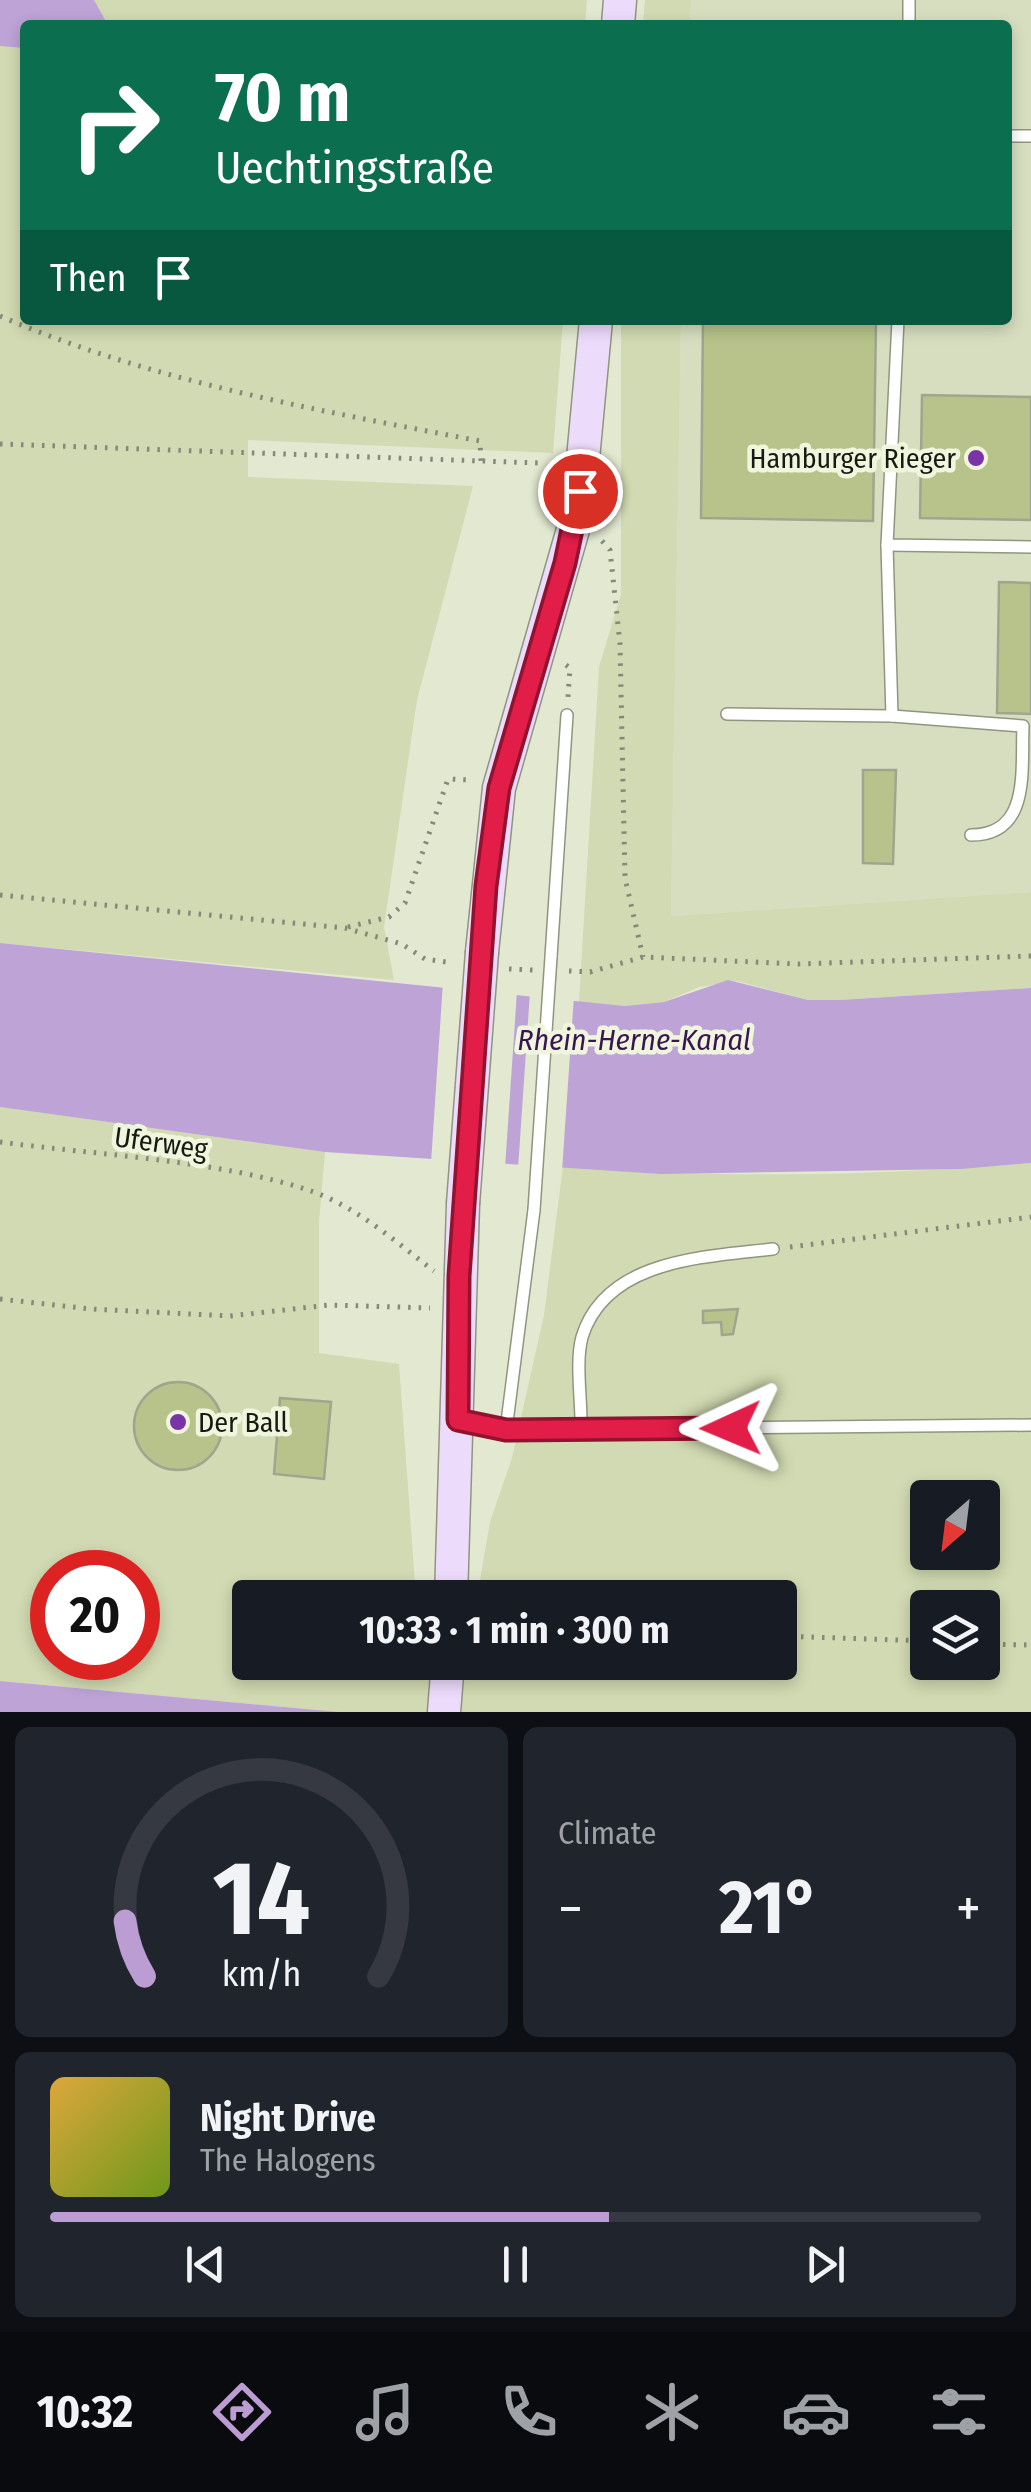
<!DOCTYPE html>
<html lang="en">
<head>
<meta charset="utf-8">
<style>
	:root { --surface:#171b24; --page:#20242c; --text:#f1f3f6; --muted:#9ea1a6; --line:#363941; --accent:#bb9dd3 }
	body { margin:0; font-family:"Fira Sans Condensed",sans-serif; background:var(--page); color:var(--text); height:100vh; display:flex; flex-direction:column; font-size:38px; white-space:nowrap }
	* { box-sizing:border-box; margin:0 }
	p { font-size:32px; color:var(--muted) }
	.icon { flex:none; width:55px; height:55px; fill:none; stroke:currentColor; stroke-width:2; stroke-linecap:round; stroke-linejoin:round }
	.map { position:relative; height:1712px; overflow:hidden }
	.drawer { display:flex; flex-direction:column; gap:15px; padding:15px; background:#0d0f14; flex:1 }
	.drawer>* { flex:none }
	.guide { position:absolute; left:20px; top:20px; width:992px; height:305px; border-radius:10px; box-shadow:0 5px 15px #0003; background:#0b6e4f; color:#fff; overflow:hidden }
	.needle { width:65px; rotate:208deg }
	.fabs { position:absolute; left:910px; top:1480px; display:grid; gap:20px }
	.fabs a { display:grid; place-items:center; width:90px; height:90px; border-radius:10px; background:var(--surface); box-shadow:0 5px 15px #0003; font-size:50px }
	.speed { position:absolute; left:30px; top:1550px; display:flex; gap:20px; font-size:50px; font-weight:700; text-align:center }
	.speed>* { display:grid; place-content:center; width:130px; height:130px; border-radius:50%; background:var(--surface); box-shadow:0 5px 15px #0003; line-height:1 }
	.speed .limit { border:15px solid #d22; background:#fff; color:#111 }
	.pin { position:absolute; display:grid; place-items:center; width:85px; height:85px; color:#fff; margin:-42px; border:5px solid #fff; border-radius:50%; box-shadow:0 2px 10px #0007 }
	.me { position:absolute; width:110px; margin:-55px; rotate:269deg; stroke-linejoin:round; filter:drop-shadow(0 0 8px #0008) }
	.turn { display:flex; align-items:center; gap:35px; height:210px; padding:0 30px; font-size:45px }
	.turn .icon { width:130px; height:130px; stroke-width:2.5 }
	.turn b { display:block; font-size:70px; line-height:85px }
	.then { display:flex; align-items:center; height:95px; padding:0 30px; background:#0003; gap:20px; font-size:38px }
	.big { font-size:75px; font-weight:700; line-height:1.1 }
	.drawer .tile { flex:1; display:flex; flex-direction:column; justify-content:center; gap:15px; min-width:0; padding:0 35px; border-radius:15px; background:var(--page) }
	.drawer .dial { align-items:center; gap:0 }
	.dial svg { height:260px; overflow:visible; fill:none; stroke:var(--line); stroke-width:7; stroke-linecap:round; text-anchor:middle }
	.dial text { fill:var(--text); stroke:none }
	.song { display:flex; align-items:center; gap:30px }
	.cover { width:120px; height:120px; border-radius:15px; background:linear-gradient(135deg,hsl(40 70% 55%),hsl(80 70% 35%)) }
	.played { height:10px; border-radius:5px; background:linear-gradient(90deg,var(--accent) 60%,var(--line) 60%) }
	.keys { display:flex; justify-content:space-around; direction:ltr }
	.heat { display:flex; justify-content:space-between; align-items:center; font-size:55px; direction:ltr }
	.drawer .tiles { flex:1; display:grid; gap:15px; grid-template-columns:1fr 1fr }
	.tile:last-child { grid-column:span 2 }
	.trip { position:absolute; left:232px; top:1580px; width:565px; height:100px; border-radius:10px; background:var(--surface); box-shadow:0 5px 15px #0003; font-weight:700; line-height:100px; text-align:center }
	.tabs { display:flex; height:160px; justify-content:space-around; align-items:center; background:#090b0e; color:var(--muted) }
	.tabs .icon { width:70px; height:70px }
	.tabs .on { color:var(--accent) }
	.tabs b { font-size:45px; color:var(--text) }
	.map>svg:first-child { display:block }
	.built { fill:#d7dec0 }
	.green { fill:#d1dab2; fill-rule:evenodd }
	.water { fill:#bda3d6 }
	.pier { fill:#e3e8d1 }
	.building { fill:#b7c38b; stroke:#a0a58f; stroke-width:2.5 }
	.lines { fill:none; stroke-linecap:round; stroke-linejoin:round }
	.service-casing { stroke:#909580; stroke-width:14 }
	.secondary-casing { stroke:#909580; stroke-width:35 }
	.path { stroke:#858979; stroke-width:5; stroke-dasharray:2.5 8; stroke-linecap:butt }
	.service { stroke:#fff; stroke-width:11 }
	.secondary { stroke:#eddbfc; stroke-width:32 }
	.service-bridge-casing { stroke:#909580; stroke-width:14; stroke-linecap:butt }
	.secondary-bridge-casing { stroke:#909580; stroke-width:35; stroke-linecap:butt }
	.service-bridge { stroke:#fff; stroke-width:11 }
	.secondary-bridge { stroke:#eddbfc; stroke-width:32 }
	.route-casing { stroke:#92132f; stroke-width:25 }
	.route { stroke:#e11d48; stroke-width:18 }
	.poi-dot { fill:#7934a8; stroke:#f0f6de; stroke-width:4 }
	.labels { text-anchor:middle; dominant-baseline:central; stroke-width:9; stroke-linejoin:round; paint-order:stroke }
	.poi-label { font-size:28px; fill:#181a12; stroke:#f0f6de; text-anchor:end }
	.street-label { font-size:28px; fill:#181a12; stroke:#f0f6de }
	.water-label { font-size:30px; font-style:italic; fill:#391551; stroke:#f0f6de }
</style>
</head>
<body>
<div class="map">
<svg width="1031" height="1712" viewBox="0 0 1031 1712">
	<rect width="100%" height="100%" fill="#e3e8d1"/>
	<!-- built -->
	<polygon class="built" points="691,0 1031,0 1031,892 671,916 681,320 1008,320 1008,25 690,25"/>
	<!-- green -->
	<g class="green">
		<polygon points="0,0 587,0 585,25 25,25 25,320 563,320 553,453 248,440 248,477 473,486 417,700 384,927 394,980 0,943"/>
		<polygon points="645,0 691,0 690,25 643,25"/>
		<polygon points="621,320 681,320 671,916 1031,892 1031,988 840,1000 808,1000 737,981 699,987 664,1002 625,1006 579,1002 599,667 621,594"/>
		<path d="M0 1107 325 1152 319 1222V1353L399 1364 416 1597 250 1598V1662H780V1598L477 1597 490 1522 512 1458 544 1315 563 1166C718 1179 876 1176 1031 1163V1712H339L0 1681ZM928 1498H982V1552H928ZM52 1572H138V1658H52ZM928 1608H982V1662H928Z"/>
	</g>
	<!-- water -->
	<g class="water">
		<polygon points="0,0 94,0 108,25 25,25 25,48 0,46"/>
		<polygon points="0,943 625,1006 664,1002 728,980 808,1000 840,1000 1031,988 1031,1163 961,1169 661,1174 325,1152 0,1107"/>
		<polygon points="0,1681 339,1712 0,1712"/>
	</g>
	<!-- pier -->
	<g class="pier">
		<polygon points="443,982 517,991 505,1168 431,1163"/>
		<polygon points="530,992 574,996 562,1171 518,1169"/>
	</g>
	<!-- building -->
	<g class="building">
		<polygon points="703,320 876,320 873,521 701,518"/>
		<polygon points="922,395 1031,397 1031,520 920,518"/>
		<polygon points="999,582 1031,583 1031,714 997,713"/>
		<polygon points="863,770 896,770 893,864 863,863"/>
		<polygon points="738,1309 733,1334 722,1335 721,1322 703,1323 703,1311"/>
		<circle cx="178" cy="1426" r="44"/>
		<polygon points="280,1398 331,1402 324,1479 274,1474"/>
	</g>
	<g class="lines">
		<defs>
			<g id="service">
				<polyline points="909,25 909,0"/>
				<polyline points="1008,136 1031,136"/>
				<polyline points="898,320 887,545 1031,547"/>
				<path d="M887 545 892 716 1023 726C1021 770 1031 835 971 835"/>
				<polyline points="727,714 892,716"/>
				<polyline points="551,957 567,715"/>
				<polyline points="458,1421 506,1430 1031,1425"/>
				<polyline points="506,1430 534,1210"/>
				<path d="M581 1430C582 1403 575 1363 582 1337 606 1259 705 1257 773 1249"/>
			</g>
			<g id="secondary">
				<polyline points="618,25 620,0"/>
				<polyline points="482,952 499,788 578,512 596,320"/>
				<polyline points="451,1598 463,1204"/>
				<polyline points="444,1712 448,1662"/>
			</g>
		</defs>
		<!-- service casing -->
		<use href="#service" class="service-casing"/>
		<!-- secondary casing -->
		<use href="#secondary" class="secondary-casing"/>
		<!-- path -->
		<g class="path">
			<path d="M0 316C153 382 317 410 480 441L481 461"/>
			<polyline points="0,444 539,463"/>
			<polyline points="602,541 610,550 620,644 625,878 643,957"/>
			<polyline points="566,665 570,668 568,697"/>
			<polyline points="0,895 345,928 402,944 425,959 453,963"/>
			<polyline points="348,927 389,917 405,903 448,779 470,780"/>
			<polyline points="509,969 533,970"/>
			<polyline points="569,971 590,972 643,957 798,964 1031,956"/>
			<path d="M0 1142C97 1155 219 1160 311 1191 357 1207 396 1242 434 1271"/>
			<polyline points="790,1247 1031,1217"/>
			<polyline points="0,1299 91,1309 230,1316 329,1305 430,1308"/>
			<polyline points="780,1636 928,1641"/>
			<polyline points="982,1644 1031,1645"/>
		</g>
		<!-- service -->
		<use href="#service" class="service"/>
		<!-- secondary -->
		<use href="#secondary" class="secondary"/>
		<defs>
			<polyline id="service-bridge" points="534,1210 551,957"/>
			<polyline id="secondary-bridge" points="463,1204 482,952"/>
		</defs>
		<!-- service-bridge casing -->
		<use href="#service-bridge" class="service-bridge-casing"/>
		<!-- secondary-bridge casing -->
		<use href="#secondary-bridge" class="secondary-bridge-casing"/>
		<!-- service-bridge -->
		<use href="#service-bridge" class="service-bridge"/>
		<!-- secondary-bridge -->
		<use href="#secondary-bridge" class="secondary-bridge"/>
	</g>
	<g class="lines">
		<defs>
			<polyline id="route" points="580,491 565,563 499,788 486,886 459,1276 458,1420 506,1430 731,1428"/>
		</defs>
		<!-- route casing -->
		<use href="#route" class="route-casing"/>
		<!-- route -->
		<use href="#route" class="route"/>
	</g>
	<!-- markers -->
	<g class="poi-dot">
		<circle cx="976" cy="458" r="10"/>
		<circle cx="178" cy="1422" r="10"/>
	</g>
	<g class="labels">
		<!-- poi labels -->
		<g class="poi-label">
			<text x="956" y="458">Hamburger Rieger</text>
			<text x="198" y="1422" text-anchor="start">Der Ball</text>
		</g>
		<!-- street labels -->
		<g class="street-label">
			<text transform="translate(161 1143) rotate(8)">Uferweg</text>
		</g>
		<!-- water labels -->
		<g class="water-label">
			<text x="634" y="1040">Rhein-Herne-Kanal</text>
		</g>
	</g>
</svg>
<div class="fabs">
<a><svg class="needle" viewBox="-14 -14 28 28"><path d="M0-13l5 13h-10z" fill="#e53935"/><path d="M0 13l5-13h-10z" fill="#9ea1a6"/></svg></a>
<a><svg class="icon" aria-label="layers" viewBox="0 0 24 24"><path d="M12 4l9 5-9 5-9-5zM3 14l9 5 9-5"/></svg></a>
</div>
<div class="speed"><div class="limit">20</div></div>
<div class="pin" style="left:580px;top:491px;background:#d93025"><svg class="icon" aria-label="arrive" viewBox="0 0 24 24"><path d="M6 21V4h12l-3 4 3 4H6"/></svg></div>
<svg class="me" style="left:731px;top:1428px" viewBox="-20 -20 40 40"><path d="M0-17L14 15 0 8-14 15z" fill="#e11d48" stroke="#fff" stroke-width="4"/></svg>
<div class="trip">10:33 · 1 min · 300 m</div>
<div class="guide">
<div class="turn"><svg class="icon" aria-label="right" viewBox="0 0 24 24"><path d="M7 20v-9h11M14 6l5 5-5 5"/></svg><div><b>70 m</b>Uechtingstraße</div></div>
<div class="then">Then<svg class="icon" aria-label="arrive" viewBox="0 0 24 24"><path d="M6 21V4h12l-3 4 3 4H6"/></svg></div>
</div>
</div>
<section class="drawer">
<div class="tiles">
<div class="tile dial"><svg viewBox="0 0 100 80">
<path d="M14 69A42 42 0 1 1 86 69"/>
<path d="M14 69A42 42 0 0 1 8 52" stroke="#bb9dd3"/>
<text x="50" y="56" font-size="32" font-weight="700">14</text>
<text x="50" y="72" font-size="11">km/h</text>
</svg></div>
<div class="tile"><p>Climate</p>
<div class="heat"><a>−</a><b class="big">21°</b><a>+</a></div>
</div>
<div class="tile">
<div class="song"><i class="cover"></i><div><b>Night Drive</b><p>The Halogens</p></div></div>
<div class="played"></div>
<div class="keys"><svg class="icon" aria-label="previous" viewBox="0 0 24 24"><path d="M18 5L8 12l10 7zM5 5v14"/></svg><svg class="icon" aria-label="pause" viewBox="0 0 24 24"><path d="M8 5v14M16 5v14"/></svg><svg class="icon" aria-label="next" viewBox="0 0 24 24"><path d="M6 5l10 7-10 7zM19 5v14"/></svg></div>
</div>
</div>
</section>
<nav class="tabs">
<b>10:32</b>
<svg class="icon on" aria-label="directions" viewBox="0 0 24 24"><path d="M12 3l9 9-9 9-9-9zM9 14v-3h6M13 9l2 2-2 2"/></svg>
<svg class="icon" aria-label="music" viewBox="0 0 24 24"><path d="M9 18V5l10-2v13"/><circle cx="6" cy="18" r="3"/><circle cx="16" cy="16" r="3"/></svg>
<svg class="icon" aria-label="phone" viewBox="0 0 24 24"><path d="M5 4h4l2 5-3 2q2 4 5 5l2-3 5 2v4C11 20 4 13 5 4z"/></svg>
<svg class="icon" aria-label="climate" viewBox="0 0 24 24"><path d="M12 3v18M4 7l16 10M4 17L20 7"/></svg>
<svg class="icon" aria-label="car" viewBox="0 0 24 24"><path d="M5 17H2v-5l4-1 3-4h7l3 4 3 1v5h-3M9 17h6M6 11h13"/><circle cx="7" cy="17" r="2"/><circle cx="17" cy="17" r="2"/></svg>
<svg class="icon" aria-label="filters" viewBox="0 0 24 24"><path d="M4 7h16M4 17h16"/><circle cx="9" cy="7" r="2"/><circle cx="15" cy="17" r="2"/></svg>
</nav>
</body>
</html>
